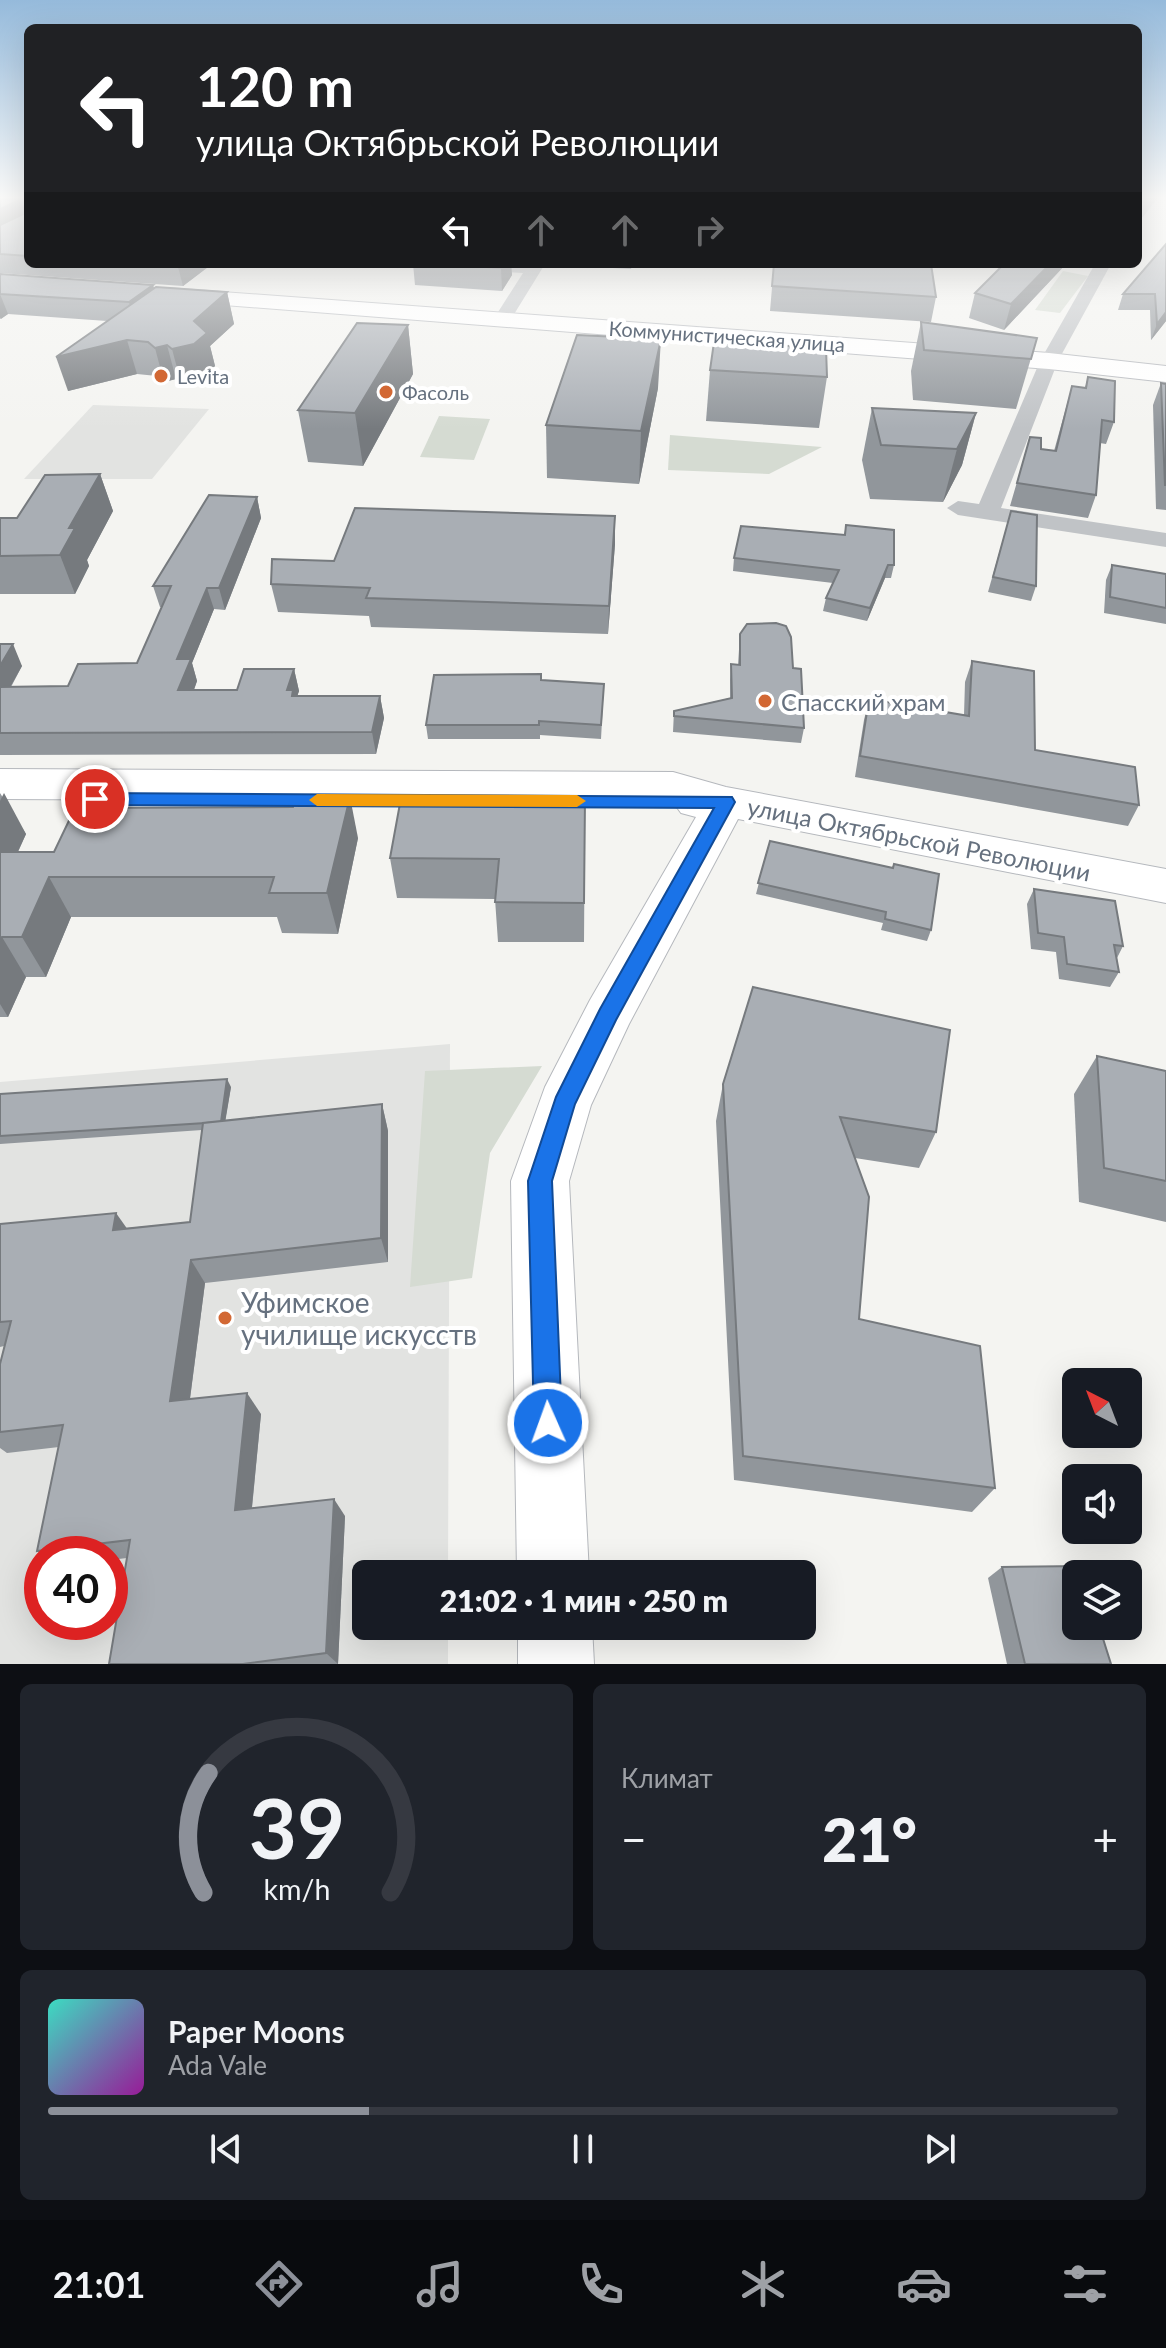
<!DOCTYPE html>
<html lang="ru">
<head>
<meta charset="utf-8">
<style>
	:root { --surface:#171b24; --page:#20242c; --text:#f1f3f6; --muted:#9ea1a6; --line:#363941; --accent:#8c9099 }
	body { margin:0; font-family:Lato,sans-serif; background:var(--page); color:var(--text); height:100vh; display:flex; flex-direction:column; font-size:30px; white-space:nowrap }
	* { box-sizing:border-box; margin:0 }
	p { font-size:26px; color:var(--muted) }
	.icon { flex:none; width:44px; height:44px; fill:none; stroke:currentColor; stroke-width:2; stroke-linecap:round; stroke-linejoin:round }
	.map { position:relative; height:1664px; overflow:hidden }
	.drawer { display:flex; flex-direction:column; gap:20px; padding:20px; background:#0d0f14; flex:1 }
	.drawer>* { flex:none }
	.hud { position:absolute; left:24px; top:24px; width:1118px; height:244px; border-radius:12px; box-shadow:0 8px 32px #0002; background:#202124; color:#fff; overflow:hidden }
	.needle { width:52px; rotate:318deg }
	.controls { position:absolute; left:1062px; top:1368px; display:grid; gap:16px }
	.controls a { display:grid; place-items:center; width:80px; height:80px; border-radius:12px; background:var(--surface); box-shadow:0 8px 32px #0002; font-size:40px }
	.speed { position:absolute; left:24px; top:1536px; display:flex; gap:16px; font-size:40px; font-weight:700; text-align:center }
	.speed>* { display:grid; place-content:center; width:104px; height:104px; border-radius:50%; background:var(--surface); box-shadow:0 8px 32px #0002; line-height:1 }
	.speed .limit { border:12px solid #d22; background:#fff; color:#111 }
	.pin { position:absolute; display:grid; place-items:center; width:68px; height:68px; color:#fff; margin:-34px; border:4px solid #fff; border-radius:50%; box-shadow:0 2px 8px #0007 }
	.me { position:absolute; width:88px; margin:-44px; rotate:358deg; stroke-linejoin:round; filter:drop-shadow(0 0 6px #0008) }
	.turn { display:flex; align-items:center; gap:28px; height:168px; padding:0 40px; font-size:36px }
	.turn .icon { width:104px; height:104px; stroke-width:2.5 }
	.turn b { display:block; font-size:56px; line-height:68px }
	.lanes { display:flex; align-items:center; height:76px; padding:0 40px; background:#0003; justify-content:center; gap:40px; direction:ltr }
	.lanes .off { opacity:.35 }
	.big { font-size:60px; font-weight:800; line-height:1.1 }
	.drawer .tile { flex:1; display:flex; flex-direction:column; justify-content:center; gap:12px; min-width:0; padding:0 28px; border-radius:12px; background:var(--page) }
	.drawer .dial { align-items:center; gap:0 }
	.dial svg { height:208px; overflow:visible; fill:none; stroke:var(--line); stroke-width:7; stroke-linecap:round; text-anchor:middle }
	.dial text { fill:var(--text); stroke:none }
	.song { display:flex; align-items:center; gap:24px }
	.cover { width:96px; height:96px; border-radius:12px; background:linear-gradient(135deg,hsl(170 70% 55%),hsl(300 70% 35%)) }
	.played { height:8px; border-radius:4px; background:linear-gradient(90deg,var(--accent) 30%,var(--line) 30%) }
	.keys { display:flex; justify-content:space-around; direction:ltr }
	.heat { display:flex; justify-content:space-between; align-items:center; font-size:44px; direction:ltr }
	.drawer .tiles { flex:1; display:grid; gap:20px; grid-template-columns:1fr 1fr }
	.tile:last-child { grid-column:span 2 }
	.trip { position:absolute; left:352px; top:1560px; width:464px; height:80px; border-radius:12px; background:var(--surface); box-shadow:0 8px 32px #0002; font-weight:800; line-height:80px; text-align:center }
	.dock { display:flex; height:128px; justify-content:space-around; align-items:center; background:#090b0e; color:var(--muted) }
	.dock .icon { width:56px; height:56px }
	.dock .on { color:var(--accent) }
	.dock b { font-size:36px; color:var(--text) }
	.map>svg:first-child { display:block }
	.built { fill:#e2e3e1; fill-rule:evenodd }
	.green { fill:#d5dbd2 }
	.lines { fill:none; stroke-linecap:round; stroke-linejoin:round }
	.secondary-casing { stroke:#b5b8bd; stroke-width:2 }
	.street { fill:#c0c3c6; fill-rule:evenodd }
	.secondary { fill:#fff; fill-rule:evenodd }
	.wall { fill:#91969b }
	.shaded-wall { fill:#767a7e }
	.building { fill:#a9aeb4; stroke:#767a7e; stroke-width:2 }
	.route { fill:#1a73e8; stroke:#114b97; stroke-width:2 }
	.slow { fill:#f59e0b }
	.poi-dot { fill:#d26834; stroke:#fff; stroke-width:3 }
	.labels { text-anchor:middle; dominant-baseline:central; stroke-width:8; stroke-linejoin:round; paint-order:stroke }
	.far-street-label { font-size:20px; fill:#66717f; stroke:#fff }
	.far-poi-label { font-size:20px; fill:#66717f; stroke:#fff; text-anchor:start }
	.poi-label { font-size:24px; fill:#66717f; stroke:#fff; text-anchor:start }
	.street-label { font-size:24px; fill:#66717f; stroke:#fff }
	.near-poi-label { font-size:28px; fill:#66717f; stroke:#fff; text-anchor:start }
</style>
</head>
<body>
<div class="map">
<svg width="1166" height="1664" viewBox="0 0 1166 1664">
	<rect width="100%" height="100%" fill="#f4f4f1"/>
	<!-- built -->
	<g class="built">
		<polygon points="93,405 209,409 152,479 24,479"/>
		<path d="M450 1044 448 1574H366V1626H448V1664H0V1082ZM42 1554H110V1622H42Z"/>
	</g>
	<!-- green -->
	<g class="green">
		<polygon points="1063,271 1088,276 1060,313 1035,310"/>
		<polygon points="439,416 490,419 474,460 420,457"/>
		<polygon points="670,435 822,447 769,474 668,470"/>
		<polygon points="542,1066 490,1153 472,1278 410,1287 425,1071"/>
	</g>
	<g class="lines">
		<defs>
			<g id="secondary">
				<polygon points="168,288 1049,353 1166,366 1166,382 1049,369 160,300 156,295"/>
				<polygon points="0,769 673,772 726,787 1166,869 1166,903 738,819 629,1024 591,1105 569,1181 589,1574 517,1574 511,1181 545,1087 590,1000 696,817 681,813 673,802 0,799"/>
				<polygon points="518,1626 592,1626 594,1664 518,1664"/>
			</g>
		</defs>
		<!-- secondary casing -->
		<use href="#secondary" class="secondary-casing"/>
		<!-- street -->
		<g class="street">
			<polygon points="1144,196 1159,196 1143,217 1138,218 1138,204"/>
			<polygon points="443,264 545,264 508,324 502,325 493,320 523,273 451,269"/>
			<polygon points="1095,264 1111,264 1058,361 1001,508 1166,533 1166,547 958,515 947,508 958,501 979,504 1040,361"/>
		</g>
		<!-- secondary -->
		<use href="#secondary" class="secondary"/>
	</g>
	<!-- wall -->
	<g class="wall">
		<polygon points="0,196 28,196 28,264 212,264 183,286 0,273"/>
		<polygon points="1166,244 1166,321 1151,340 1150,310 1118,310 1123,294"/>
		<polygon points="413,264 511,264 512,275 502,291 415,285"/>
		<polygon points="594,264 633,264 631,269 594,267"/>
		<polygon points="774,264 829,265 829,264 931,264 936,297 931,322 770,311"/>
		<polygon points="1004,264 1066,264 1004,330 969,318 975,293"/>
		<polygon points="0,274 153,285 154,288 227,292 234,324 210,346 215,366 202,378 181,383 176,379 164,382 157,376 137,374 68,391 107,321 8,314 0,319"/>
		<polygon points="921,322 1037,338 1016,409 913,400 911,371"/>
		<polygon points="408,325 413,374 363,466 308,462 298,410"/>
		<polygon points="710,370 827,377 819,428 706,421"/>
		<polygon points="1088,377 1114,422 1106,444 1100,443 1096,495 1088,518 1010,506 1030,437 1041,449 1054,451 1072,386 1085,388"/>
		<polygon points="1161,383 1166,384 1166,510 1156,509 1153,405"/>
		<polygon points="658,388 639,484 547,478 546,425"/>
		<polygon points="872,408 976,413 962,465 943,502 870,499 862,460"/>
		<polygon points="100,474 113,511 87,560 89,566 75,594 0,594 0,518 17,518"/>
		<polygon points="257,497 261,518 225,610 214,609 192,663 197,681 194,690 237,690 294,669 299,691 297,696 380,696 384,718 376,754 0,755 0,644 22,666 11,687 68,686 137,663 162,607 160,607 153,586"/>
		<polygon points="1011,511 1036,586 1031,601 988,592"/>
		<polygon points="846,525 894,565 891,578 885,578 867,621 823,611 826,598 833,583 733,571 734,558 844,535"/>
		<polygon points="615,544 608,634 371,627 369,616 278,612 271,584 334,561"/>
		<polygon points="1112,565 1166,574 1166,624 1104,613 1106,580"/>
		<polygon points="740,634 793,668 804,728 801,743 673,732 674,711 730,698 730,680 731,664 738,665"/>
		<polygon points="972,661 1035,750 1139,805 1128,826 855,777 864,720 869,699 964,715 965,682"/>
		<polygon points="542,680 604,684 601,739 540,735 540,739 428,739 426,725"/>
		<polygon points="0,793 26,834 18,852 54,852 358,838 338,934 282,933 277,917 71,917 46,977 26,977 8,1017 0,1017"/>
		<polygon points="585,798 584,942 498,942 495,899 397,898 390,858"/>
		<polygon points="770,841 931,930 927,941 881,930 883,923 756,894"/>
		<polygon points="1034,889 1123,946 1117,958 1119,972 1110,987 1059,979 1056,952 1031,949 1027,904"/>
		<polygon points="1097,1056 1166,1071 1166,1222 1079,1202 1074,1094"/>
		<polygon points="723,1084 936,1132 919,1168 855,1158 859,1319 995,1488 972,1512 734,1480 716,1121"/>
		<polygon points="231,1087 225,1121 382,1104 388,1131 388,1262 205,1283 190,1399 261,1414 252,1508 345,1516 338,1664 109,1664 127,1558 110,1560 110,1554 42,1554 37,1551 59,1447 7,1453 0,1448 0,1364 4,1346 0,1347 0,1224 127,1228 190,1222 202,1130 0,1144 0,1094"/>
		<polygon points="1002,1567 1111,1664 1007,1664 988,1578"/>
	</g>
	<!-- shaded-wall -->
	<g class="shaded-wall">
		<polygon points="23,198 28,214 0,231 0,209"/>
		<polygon points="181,264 212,264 183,286 178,267"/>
		<polygon points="504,264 511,264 512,275 502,291 501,268"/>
		<polygon points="1050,264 1066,264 1004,330 1011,304"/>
		<polygon points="153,285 158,305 134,323 129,302"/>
		<polygon points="227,292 234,324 210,346 215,366 202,378 181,383 172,349 194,321"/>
		<polygon points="0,294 8,314 1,319 0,317"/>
		<polygon points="1166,312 1166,321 1151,340 1157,324"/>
		<polygon points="408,325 413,374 363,466 355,413"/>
		<polygon points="661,339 658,388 639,484 641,431"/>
		<polygon points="127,340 137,374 68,391 56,357"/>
		<polygon points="167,345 176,379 164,382 155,348"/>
		<polygon points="976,413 962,465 943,502 957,449"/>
		<polygon points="100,474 113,511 87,560 89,566 75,594 60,555 69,528"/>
		<polygon points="257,497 261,518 225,610 219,588"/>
		<polygon points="615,516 615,544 608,634 609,606"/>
		<polygon points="888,565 885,578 867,621 870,608"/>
		<polygon points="207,588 214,609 192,663 197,681 186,711 178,690 177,659"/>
		<polygon points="13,644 22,666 0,705 0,666"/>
		<polygon points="294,669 299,691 296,700 287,690"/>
		<polygon points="380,696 384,718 376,754 372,732"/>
		<polygon points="4,793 26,834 0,890 0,801"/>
		<polygon points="350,797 358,838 338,934 327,893"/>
		<polygon points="49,877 71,917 46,977 22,937"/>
		<polygon points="2,937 26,977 8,1017 0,1004 0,941"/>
		<polygon points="227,1079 231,1087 224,1129 221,1122"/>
		<polygon points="382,1104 388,1131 388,1262 381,1238"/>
		<polygon points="116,1213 133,1237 113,1230"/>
		<polygon points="191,1260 205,1283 187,1421 170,1401"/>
		<polygon points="247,1393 261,1414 250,1526 235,1510"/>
		<polygon points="334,1499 345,1516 338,1664 326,1653"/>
	</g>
	<!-- building -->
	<g class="building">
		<polygon points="0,196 28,196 28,256 0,254 0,225 23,214 23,198 0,209"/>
		<polygon points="1166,244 1166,312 1157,324 1155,294 1123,294"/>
		<polygon points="141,264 181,264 178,267"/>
		<polygon points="439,264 504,264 501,268"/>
		<polygon points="774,264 832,265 832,264 931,264 936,297 772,286"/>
		<polygon points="1004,264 1050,264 1011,304 975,293"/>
		<polygon points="0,274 153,285 129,302 0,294"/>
		<polygon points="156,287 227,292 194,321 207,333 194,344 172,349 167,345 155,348 148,342 127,340 56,357"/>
		<polygon points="921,322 1037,338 1031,359 924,350"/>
		<polygon points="357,323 408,325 355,413 298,410"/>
		<polygon points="577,335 661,339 641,431 546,425"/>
		<polygon points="714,342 826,348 827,377 710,370"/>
		<polygon points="1088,377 1115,381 1114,422 1102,420 1096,495 1017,483 1030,437 1041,438 1041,449 1056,451 1072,386 1086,388"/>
		<polygon points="1161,383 1166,384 1166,485 1165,485"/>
		<polygon points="872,408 976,413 957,449 881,445"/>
		<polygon points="100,474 69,528 75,528 60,555 0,556 0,518 17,518 45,475"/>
		<polygon points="209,495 257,497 219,588 207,588 177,659 191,659 178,690 237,690 244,669 294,669 287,690 293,690 292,696 380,696 372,732 0,733 0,687 68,686 78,664 137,663 171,586 153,586"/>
		<polygon points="355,508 615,516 609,606 366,598 370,588 271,584 272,559 334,561"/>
		<polygon points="1011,511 1037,515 1036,586 993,577"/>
		<polygon points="846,525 894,530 894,565 888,565 870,608 826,598 839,570 734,558 741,526 845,535"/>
		<polygon points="1112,565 1166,574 1166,608 1110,597"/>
		<polygon points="776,623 786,626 791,637 793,668 801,669 804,728 674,716 674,711 732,698 731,664 740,665 740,634 747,624"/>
		<polygon points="0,644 13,644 0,666"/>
		<polygon points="972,661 1034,671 1035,750 1135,767 1139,805 860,756 869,699 969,716"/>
		<polygon points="541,674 541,680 604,684 601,725 539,721 539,725 426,725 434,675"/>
		<polygon points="296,797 350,797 327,893 269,893 274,877 49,877 22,937 2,937 0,941 0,852 54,852 75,808 293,807"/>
		<polygon points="401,798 585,798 584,903 495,902 499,859 390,858"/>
		<polygon points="770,841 893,868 894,864 939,874 931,930 885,919 886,912 758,883"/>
		<polygon points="1034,889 1115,901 1123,946 1114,945 1119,972 1067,964 1064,937 1038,933"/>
		<polygon points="753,987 950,1030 936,1132 840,1117 869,1197 859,1319 980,1346 995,1488 743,1456 723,1084"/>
		<polygon points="1097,1056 1166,1071 1166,1181 1104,1168"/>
		<polygon points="227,1079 221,1122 0,1136 0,1094"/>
		<polygon points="382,1104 381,1238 191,1260 170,1401 247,1393 235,1510 334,1499 326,1653 243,1664 109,1664 130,1540 37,1551 63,1425 0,1432 0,1364 11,1321 0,1322 0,1224 116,1213 113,1230 190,1222 203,1123"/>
		<polygon points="1081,1566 1083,1574 1076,1574 1076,1626 1099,1626 1111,1664 1025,1664 1002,1567"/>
	</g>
	<!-- sky -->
	<linearGradient id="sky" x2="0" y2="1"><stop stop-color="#95badb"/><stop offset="0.46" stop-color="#fafaf9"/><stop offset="1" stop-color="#fafaf9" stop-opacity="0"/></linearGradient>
	<rect width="1166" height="429" fill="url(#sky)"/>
	<!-- route -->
	<polygon class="route" points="95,793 732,797 735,802 616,1020 575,1104 552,1181 562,1423 558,1433 548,1437 538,1433 534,1423 528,1181 556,1097 600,1009 714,808 95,805 86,799"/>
	<!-- slow -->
	<polygon class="slow" points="317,794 577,795 586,801 577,807 317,806 309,800"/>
	<!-- markers -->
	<g class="poi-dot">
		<circle cx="161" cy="376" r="8"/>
		<circle cx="386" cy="392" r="8"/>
		<circle cx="765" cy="701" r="8"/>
		<circle cx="225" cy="1318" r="8"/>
	</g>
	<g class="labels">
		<!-- far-street labels -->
		<g class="far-street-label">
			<text transform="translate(727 336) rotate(4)">Коммунистическая улица</text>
		</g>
		<!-- far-poi labels -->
		<g class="far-poi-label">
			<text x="177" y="376">Levita</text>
			<text x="402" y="392">Фасоль</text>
		</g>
		<!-- poi labels -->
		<g class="poi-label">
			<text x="781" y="701">Спасский храм</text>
		</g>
		<!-- street labels -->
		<g class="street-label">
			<text transform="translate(919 839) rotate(11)">улица Октябрьской Революции</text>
		</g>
		<!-- near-poi labels -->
		<g class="near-poi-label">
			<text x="241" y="1302">Уфимское<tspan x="241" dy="32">училище искусств</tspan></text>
		</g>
	</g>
</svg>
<div class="controls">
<a><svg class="needle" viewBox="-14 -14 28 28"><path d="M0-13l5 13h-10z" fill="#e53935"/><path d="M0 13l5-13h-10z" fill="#9ea1a6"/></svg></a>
<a><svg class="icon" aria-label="sound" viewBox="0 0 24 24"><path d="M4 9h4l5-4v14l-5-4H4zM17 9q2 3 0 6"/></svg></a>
<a><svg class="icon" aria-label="layers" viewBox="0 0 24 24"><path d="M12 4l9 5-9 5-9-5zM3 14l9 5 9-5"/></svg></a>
</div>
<div class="speed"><div class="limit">40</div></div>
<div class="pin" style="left:95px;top:799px;background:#d93025"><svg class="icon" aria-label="arrive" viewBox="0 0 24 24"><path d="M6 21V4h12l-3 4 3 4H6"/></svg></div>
<svg class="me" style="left:548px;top:1423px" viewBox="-20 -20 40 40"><circle r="17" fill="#1a73e8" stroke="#fff" stroke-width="3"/><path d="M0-11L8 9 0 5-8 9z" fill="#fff"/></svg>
<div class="trip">21:02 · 1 мин · 250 m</div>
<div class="hud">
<div class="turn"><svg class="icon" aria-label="left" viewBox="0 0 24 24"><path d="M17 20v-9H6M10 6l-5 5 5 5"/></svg><div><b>120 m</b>улица Октябрьской Революции</div></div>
<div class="lanes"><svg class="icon" aria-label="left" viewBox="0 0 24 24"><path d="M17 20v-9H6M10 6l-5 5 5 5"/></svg><svg class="icon off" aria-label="ahead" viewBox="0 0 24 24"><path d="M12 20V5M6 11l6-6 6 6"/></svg><svg class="icon off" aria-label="ahead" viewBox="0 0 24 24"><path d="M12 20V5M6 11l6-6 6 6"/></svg><svg class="icon off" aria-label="right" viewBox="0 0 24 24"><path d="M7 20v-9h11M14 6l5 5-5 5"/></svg></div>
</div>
</div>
<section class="drawer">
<div class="tiles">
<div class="tile dial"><svg viewBox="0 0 100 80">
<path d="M14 69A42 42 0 1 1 86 69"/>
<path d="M14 69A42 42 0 0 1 16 23" stroke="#8c9099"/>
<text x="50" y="56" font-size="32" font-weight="700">39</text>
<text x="50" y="72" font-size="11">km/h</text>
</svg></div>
<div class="tile"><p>Климат</p>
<div class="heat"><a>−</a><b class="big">21°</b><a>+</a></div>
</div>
<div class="tile">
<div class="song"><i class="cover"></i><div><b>Paper Moons</b><p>Ada Vale</p></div></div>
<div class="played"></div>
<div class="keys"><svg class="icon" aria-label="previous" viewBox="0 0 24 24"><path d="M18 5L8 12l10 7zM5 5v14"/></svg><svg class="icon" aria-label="pause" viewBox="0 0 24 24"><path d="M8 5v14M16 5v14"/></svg><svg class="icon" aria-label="next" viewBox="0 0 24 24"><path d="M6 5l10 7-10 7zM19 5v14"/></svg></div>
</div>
</div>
</section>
<nav class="dock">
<b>21:01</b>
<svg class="icon on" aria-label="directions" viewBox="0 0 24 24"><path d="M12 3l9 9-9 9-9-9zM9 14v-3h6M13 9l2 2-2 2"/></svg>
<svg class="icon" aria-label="music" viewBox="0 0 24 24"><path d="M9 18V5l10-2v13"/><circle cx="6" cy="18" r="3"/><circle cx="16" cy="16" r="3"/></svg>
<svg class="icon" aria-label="phone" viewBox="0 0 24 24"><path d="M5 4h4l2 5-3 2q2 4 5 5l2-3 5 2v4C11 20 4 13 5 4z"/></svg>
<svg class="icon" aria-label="climate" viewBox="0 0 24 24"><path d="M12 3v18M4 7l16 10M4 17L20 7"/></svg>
<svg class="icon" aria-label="car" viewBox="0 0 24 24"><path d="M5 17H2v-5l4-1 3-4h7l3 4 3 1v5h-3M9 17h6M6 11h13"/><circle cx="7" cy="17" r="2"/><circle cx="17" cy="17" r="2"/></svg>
<svg class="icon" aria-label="filters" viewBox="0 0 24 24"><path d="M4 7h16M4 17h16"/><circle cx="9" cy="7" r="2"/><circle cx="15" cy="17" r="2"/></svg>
</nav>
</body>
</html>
